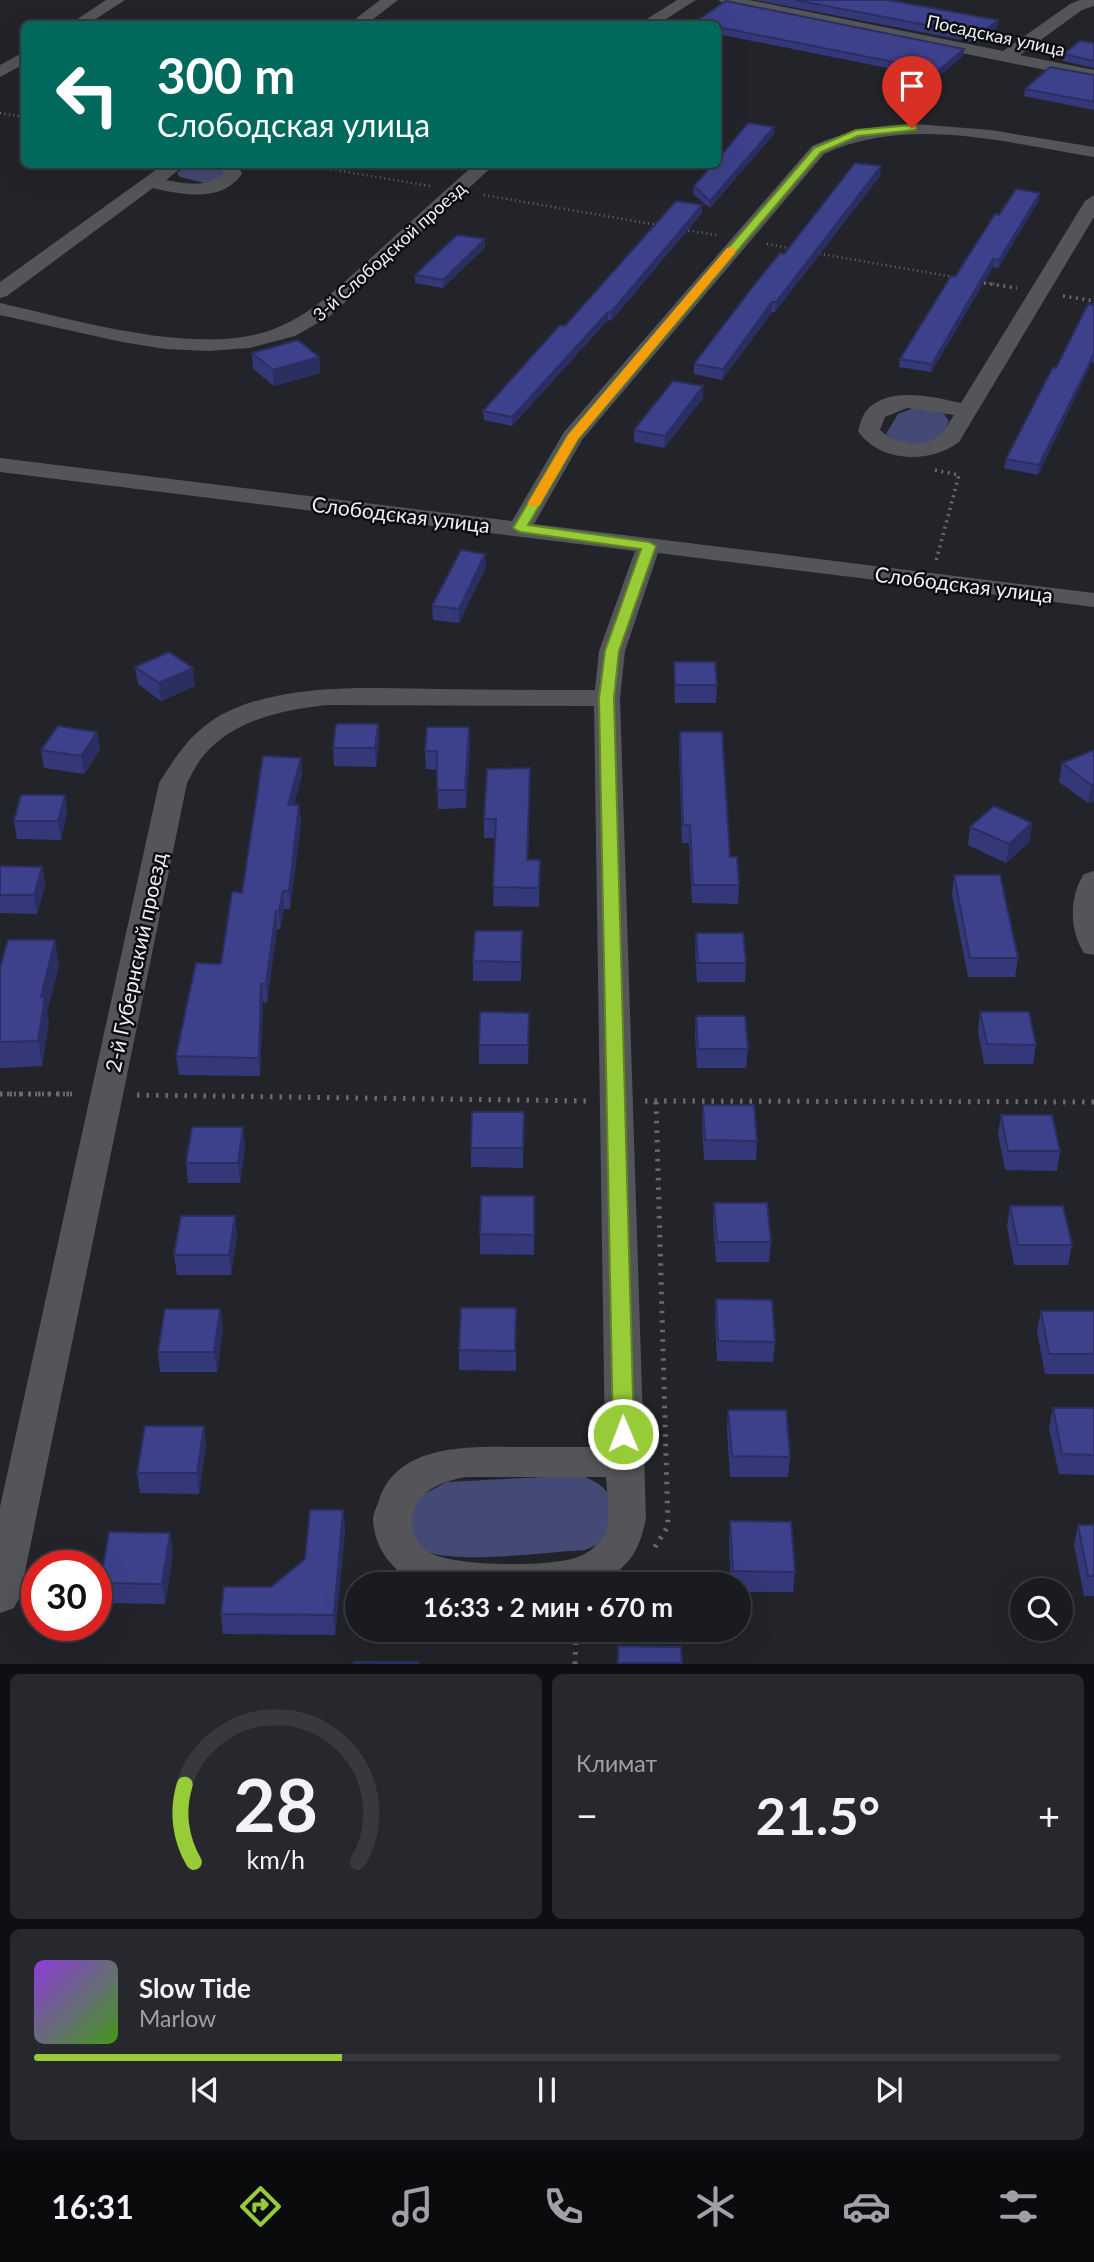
<!DOCTYPE html>
<html lang="ru">
<head>
<meta charset="utf-8">
<style>
	:root { --surface:#1a1b20; --page:#27282d; --text:#f1f3f6; --muted:#9fa1a5; --line:#38393e; --accent:#97cc38 }
	body { margin:0; font-family:Lato,sans-serif; background:var(--page); color:var(--text); height:100vh; display:flex; flex-direction:column; font-size:26px; white-space:nowrap }
	* { box-sizing:border-box; margin:0 }
	p { font-size:23px; color:var(--muted) }
	.icon { flex:none; width:38px; height:38px; fill:none; stroke:currentColor; stroke-width:2; stroke-linecap:round; stroke-linejoin:round }
	.map { position:relative; height:1664px; overflow:hidden }
	.details { display:flex; flex-direction:column; gap:10px; padding:10px; background:#0e0f12; flex:1 }
	.details>* { flex:none }
	.guide { position:absolute; left:21px; top:21px; width:700px; height:147px; border-radius:10px; box-shadow:0 7px 28px #0002,0 0 0 2px var(--line); background:#00695c; color:#fff; overflow:hidden }
	.buttons { position:absolute; left:1010px; top:1578px; display:grid; gap:14px }
	.buttons a { display:grid; place-items:center; width:63px; height:63px; border-radius:50%; background:var(--surface); box-shadow:0 7px 28px #0002,0 0 0 2px var(--line); font-size:35px }
	.speed { position:absolute; left:21px; top:1550px; display:flex; gap:14px; font-size:35px; font-weight:700; text-align:center }
	.speed>* { display:grid; place-content:center; width:91px; height:91px; border-radius:50%; background:var(--surface); box-shadow:0 7px 28px #0002,0 0 0 2px var(--line); line-height:1 }
	.speed .limit { border:10px solid #d22; background:#fff; color:#111 }
	.pin { position:absolute; display:grid; place-items:center; width:60px; height:60px; color:#fff; margin:-72px -30px; border-radius:50% 50% 50% 0; rotate:-45deg; box-shadow:0 0 7px #0007 }
	.pin .icon { rotate:45deg }
	.me { position:absolute; width:77px; margin:-38px; rotate:359deg; stroke-linejoin:round; filter:drop-shadow(0 0 5px #0008) }
	.turn { display:flex; align-items:center; gap:24px; height:147px; padding:0 21px; font-size:32px }
	.turn .icon { width:91px; height:91px; stroke-width:2.5 }
	.turn b { display:block; font-size:49px; line-height:60px }
	.big { font-size:52px; font-weight:700; line-height:1.1 }
	.details .card { flex:1; display:flex; flex-direction:column; justify-content:center; gap:10px; min-width:0; padding:0 24px; border-radius:10px; background:var(--page) }
	.details .dial { align-items:center; gap:0 }
	.dial svg { height:182px; overflow:visible; fill:none; stroke:var(--line); stroke-width:7; stroke-linecap:round; text-anchor:middle }
	.dial text { fill:var(--text); stroke:none }
	.song { display:flex; align-items:center; gap:21px }
	.cover { width:84px; height:84px; border-radius:10px; background:linear-gradient(135deg,hsl(270 70% 55%),hsl(100 70% 35%)) }
	.played { height:7px; border-radius:4px; background:linear-gradient(90deg,var(--accent) 30%,var(--line) 30%) }
	.keys { display:flex; justify-content:space-around; direction:ltr }
	.heat { display:flex; justify-content:space-between; align-items:center; font-size:38px; direction:ltr }
	.details .tiles { flex:1; display:grid; gap:10px; grid-template-columns:1fr 1fr }
	.card:last-child { grid-column:span 2 }
	.trip { position:absolute; left:345px; top:1572px; width:406px; height:70px; border-radius:35px; background:var(--surface); box-shadow:0 7px 28px #0002,0 0 0 2px var(--line); font-weight:700; line-height:70px; text-align:center }
	.menu { display:flex; height:112px; justify-content:space-around; align-items:center; background:#0a0b0d; color:var(--muted) }
	.menu .icon { width:49px; height:49px }
	.menu .on { color:var(--accent) }
	.menu b { font-size:32px; color:var(--text) }
	.map>svg:first-child { display:block }
	.green { fill:#444975 }
	.lines { fill:none; stroke-linecap:round; stroke-linejoin:round }
	.path-far3 { stroke:#696a6f; stroke-width:2.5; stroke-dasharray:1 3.5; stroke-linecap:butt }
	.path-far2 { stroke:#696a6f; stroke-width:3.5; stroke-dasharray:2 4.5; stroke-linecap:butt }
	.path-far1 { stroke:#696a6f; stroke-width:4.5; stroke-dasharray:2 5; stroke-linecap:butt }
	.path { stroke:#696a6f; stroke-width:5; stroke-dasharray:2.5 7; stroke-linecap:butt }
	.minor { fill:#545558; fill-rule:evenodd }
	.wall { fill:#343878 }
	.shaded-wall { fill:#2b2e61 }
	.building { fill:#3d418b; stroke:#2b2e61; stroke-width:2 }
	.route { fill:#97cc38; stroke:#628524; stroke-width:2 }
	.slow { fill:#f59e0b }
	.labels { text-anchor:middle; dominant-baseline:central; stroke-width:5; stroke-linejoin:round; paint-order:stroke }
	.far-street-label { font-size:18px; fill:#eff0f4; stroke:#0d0e10 }
	.street-label { font-size:21px; fill:#eff0f4; stroke:#0d0e10 }
</style>
</head>
<body>
<div class="map">
<svg width="1094" height="1664" viewBox="0 0 1094 1664">
	<rect width="100%" height="100%" fill="#23242a"/>
	<!-- green -->
	<g class="green">
		<polygon points="189,165 225,168 227,177 205,183 180,177 177,173"/>
		<path d="M916 407 944 414 949 421 940 439C920 445 902 449 886 434L898 414Z"/>
		<path d="M580 1475C598 1482 607 1488 616 1505L604 1542 585 1550C548 1552 459 1564 428 1552 417 1547 413 1539 407 1529L416 1498 447 1482Z"/>
	</g>
	<g class="lines">
		<!-- path-far3 -->
		<g class="path-far3">
			<polyline points="0,113 24,117"/>
			<polyline points="300,164 430,186"/>
			<polyline points="484,195 658,225"/>
			<polyline points="684,230 717,235"/>
			<polyline points="767,244 793,249"/>
			<polyline points="815,253 954,277"/>
			<polyline points="980,282 995,284"/>
		</g>
		<!-- path-far2 -->
		<g class="path-far2">
			<polyline points="984,283 1017,288"/>
			<polyline points="1063,296 1094,301"/>
			<polyline points="935,470 959,475 936,561"/>
		</g>
		<!-- path-far1 -->
		<polyline class="path-far1" points="0,1094 76,1094"/>
		<!-- path -->
		<g class="path">
			<polyline points="0,1094 76,1094"/>
			<polyline points="137,1095 587,1101"/>
			<polyline points="645,1101 1094,1102"/>
			<polyline points="655,1547 668,1526 656,1101"/>
			<polyline points="575,1664 576,1629"/>
		</g>
		<!-- minor -->
		<g class="minor">
			<polygon points="106,0 125,0 88,24 70,24"/>
			<polygon points="380,0 398,0 367,24 349,24"/>
			<polygon points="677,0 696,0 658,24 639,24"/>
			<polygon points="718,0 749,0 1003,51 1070,4 1080,0 1094,0 1094,6 1082,10 1020,55 1094,70 1094,80 726,5"/>
			<polygon points="24,52 24,64 0,77 0,65"/>
			<path d="M915 124 991 130 1094 147V157C1006 143 909 115 824 154L582 440 534 524 1094 593V607L658 553 625 651 620 698 646 1518C639 1553 629 1567 598 1584H416C393 1570 375 1550 373 1520 373 1514 377 1506 379 1500 399 1441 475 1447 525 1447 551 1447 578 1447 605 1447L594 706 328 705C283 710 235 719 204 755 197 763 192 774 187 783L20 1596 14 1608 0 1613V1507L159 783C174 760 187 738 210 722 269 681 371 688 440 689 491 690 543 690 595 690L599 651 635 551 0 472V458L512 521 564 432 812 146C846 131 877 125 915 124ZM467 1477H606C607 1495 612 1519 604 1536 598 1546 586 1555 575 1558 548 1567 449 1567 427 1551 420 1546 414 1537 413 1529 407 1495 439 1481 467 1477Z"/>
			<path d="M164 164H186L166 180C185 184 208 188 224 173L217 164H238L242 174C221 203 183 195 153 188L7 296 0 298V282Z"/>
			<path d="M475 164H495L330 316 295 336 249 348 208 351 165 349 122 342 0 315V303C76 320 210 361 283 325 318 309 343 283 372 257 406 226 440 195 475 164Z"/>
			<path d="M1094 195V217L959 442C930 464 880 463 858 431 860 425 862 416 866 411 888 385 934 397 961 403L1085 201ZM907 408 954 415C950 421 946 428 942 433 925 450 896 445 880 430L885 417Z"/>
			<path d="M1094 871V955L1084 953C1069 930 1069 896 1084 874Z"/>
		</g>
	</g>
	<!-- wall -->
	<g class="wall">
		<polygon points="755,0 888,0 998,20 997,28 978,43"/>
		<polygon points="726,1 964,49 963,56 937,78 718,34 718,24 695,24 695,22"/>
		<polygon points="1094,43 1094,68 1063,61 1064,54"/>
		<polygon points="1094,75 1094,110 1024,96 1025,89"/>
		<polygon points="774,134 710,208 693,194 694,186"/>
		<polygon points="880,176 775,312 772,312 722,380 694,374 694,364 784,254"/>
		<polygon points="1040,193 1039,200 998,268 993,267 931,372 899,367 900,359 999,215"/>
		<polygon points="702,205 702,213 611,321 608,320 512,426 484,420 483,411 565,326"/>
		<polygon points="485,239 485,247 443,288 415,283 415,275"/>
		<polygon points="1094,303 1094,363 1092,362 1038,475 1004,468 1006,459 1056,368"/>
		<polygon points="252,353 319,357 320,373 274,386 253,369"/>
		<polygon points="703,386 703,398 664,448 634,442 634,430"/>
		<polygon points="486,567 459,623 433,620 432,606"/>
		<polygon points="674,662 717,685 716,703 675,703 674,680"/>
		<polygon points="135,667 195,686 161,701 138,684"/>
		<polygon points="378,724 379,742 376,767 334,766 333,748"/>
		<polygon points="97,732 100,750 84,774 44,768 41,750"/>
		<polygon points="680,732 730,857 739,885 738,904 692,903 689,843 682,843 679,750"/>
		<polygon points="470,745 466,808 438,809 437,770 426,769 425,751"/>
		<polygon points="1094,750 1094,801 1088,803 1059,782 1062,763"/>
		<polygon points="301,758 302,775 294,805 299,805 301,823 290,909 284,909 280,929 277,929 267,1003 263,1002 260,1076 179,1075 176,1056 221,964 242,893"/>
		<polygon points="530,768 528,860 540,860 539,907 493,906 495,838 484,838 484,819"/>
		<polygon points="65,795 67,813 61,840 17,839 14,821"/>
		<polygon points="1032,823 1029,842 1006,863 968,845 970,827"/>
		<polygon points="0,866 42,867 45,885 37,914 0,913"/>
		<polygon points="954,875 1018,958 1015,977 968,977 952,894"/>
		<polygon points="696,933 746,963 745,982 697,982 695,952"/>
		<polygon points="522,950 521,981 473,981 473,961"/>
		<polygon points="59,965 47,1012 49,1022 42,1066 0,1068 0,968"/>
		<polygon points="980,1012 1036,1045 1033,1064 984,1064 978,1031"/>
		<polygon points="529,1013 528,1064 479,1064 479,1045"/>
		<polygon points="696,1016 748,1049 746,1068 697,1068 695,1035"/>
		<polygon points="703,1105 757,1141 756,1160 704,1160 702,1124"/>
		<polygon points="524,1112 523,1168 471,1167 471,1148"/>
		<polygon points="1001,1115 1060,1151 1057,1171 1005,1170 998,1134"/>
		<polygon points="243,1127 245,1147 240,1183 188,1183 186,1163"/>
		<polygon points="534,1196 534,1255 480,1254 480,1234"/>
		<polygon points="714,1203 771,1242 769,1262 716,1262 713,1223"/>
		<polygon points="1010,1206 1072,1245 1068,1265 1014,1265 1007,1226"/>
		<polygon points="237,1236 231,1275 177,1275 174,1255"/>
		<polygon points="716,1299 775,1342 773,1362 717,1361 715,1319"/>
		<polygon points="516,1308 516,1371 459,1370 459,1350"/>
		<polygon points="1041,1311 1094,1311 1094,1374 1045,1374 1037,1331"/>
		<polygon points="223,1329 217,1372 160,1372 158,1352"/>
		<polygon points="1053,1408 1094,1408 1094,1475 1059,1474 1049,1428"/>
		<polygon points="728,1410 790,1457 788,1477 730,1477 727,1430"/>
		<polygon points="204,1426 206,1446 199,1494 140,1493 137,1473"/>
		<polygon points="343,1510 345,1530 335,1635 223,1634 221,1614 271,1587 305,1559"/>
		<polygon points="730,1521 795,1572 793,1592 738,1592 738,1584 731,1584 729,1541"/>
		<polygon points="1078,1525 1094,1525 1094,1596 1084,1596 1074,1545"/>
		<polygon points="170,1533 173,1553 165,1604 104,1603 100,1583"/>
	</g>
	<!-- shaded-wall -->
	<g class="shaded-wall">
		<polygon points="998,20 997,28 978,43 979,35"/>
		<polygon points="964,49 963,56 937,78 938,71"/>
		<polygon points="774,127 774,134 710,208 710,201"/>
		<polygon points="881,166 880,176 775,312 776,302"/>
		<polygon points="1040,193 1039,200 998,268 999,260"/>
		<polygon points="702,205 702,213 611,321 611,312"/>
		<polygon points="485,239 485,247 443,288 443,280"/>
		<polygon points="993,259 993,267 931,372 932,364"/>
		<polygon points="772,302 772,312 722,380 723,369"/>
		<polygon points="608,312 608,320 512,426 512,417"/>
		<polygon points="1093,353 1092,362 1038,475 1039,465"/>
		<polygon points="319,357 320,373 274,386 273,370"/>
		<polygon points="703,386 703,398 664,448 665,436"/>
		<polygon points="485,554 486,567 459,623 459,609"/>
		<polygon points="193,668 195,686 161,701 159,683"/>
		<polygon points="378,724 379,742 376,767 375,748"/>
		<polygon points="469,727 470,745 466,808 465,790"/>
		<polygon points="97,732 100,750 84,774 81,756"/>
		<polygon points="301,758 302,775 289,823 288,805"/>
		<polygon points="1094,784 1094,801 1088,803 1091,785"/>
		<polygon points="65,795 67,813 61,840 58,821"/>
		<polygon points="299,805 301,823 290,909 289,891"/>
		<polygon points="1032,823 1029,842 1006,863 1009,844"/>
		<polygon points="42,867 45,885 37,914 34,895"/>
		<polygon points="283,891 284,909 280,929 279,911"/>
		<polygon points="276,911 277,929 267,1003 266,984"/>
		<polygon points="55,940 59,965 47,1012 49,1022 42,1066 38,1041 41,997"/>
		<polygon points="261,984 263,1002 260,1076 259,1058"/>
		<polygon points="243,1127 245,1147 240,1183 238,1163"/>
		<polygon points="235,1216 237,1236 231,1275 229,1255"/>
		<polygon points="220,1309 223,1329 217,1372 214,1352"/>
		<polygon points="204,1426 206,1446 199,1494 197,1473"/>
		<polygon points="343,1510 345,1530 335,1635 334,1615"/>
		<polygon points="170,1533 173,1553 165,1604 162,1584"/>
	</g>
	<!-- building -->
	<g class="building">
		<polygon points="795,0 888,0 998,20 979,35"/>
		<polygon points="726,1 964,49 938,71 718,27 718,24 706,24 695,22"/>
		<polygon points="1080,41 1094,43 1094,61 1064,54"/>
		<polygon points="1050,67 1094,75 1094,102 1025,89"/>
		<polygon points="748,123 774,127 710,201 694,186 713,164 718,164 718,159"/>
		<polygon points="855,163 881,166 776,302 772,302 723,369 694,364 755,284 780,253 784,254"/>
		<polygon points="1016,189 1040,193 999,260 993,259 932,364 900,359 951,276 955,277 995,214 999,215"/>
		<polygon points="676,201 702,205 611,312 608,312 512,417 483,411 560,325 565,326"/>
		<polygon points="457,235 485,239 443,280 415,275"/>
		<polygon points="1094,303 1094,354 1039,465 1006,459 1053,367 1056,368 1088,304 1093,305"/>
		<polygon points="298,340 319,357 273,370 252,353"/>
		<polygon points="673,381 703,386 665,436 634,430"/>
		<polygon points="461,550 485,554 459,609 432,606"/>
		<polygon points="169,652 193,668 159,683 135,667"/>
		<polygon points="674,662 715,662 717,685 675,685"/>
		<polygon points="336,724 378,724 375,748 333,748"/>
		<polygon points="58,726 97,732 81,756 41,750"/>
		<polygon points="427,727 469,727 465,790 437,790 437,751 425,751"/>
		<polygon points="680,732 722,732 730,857 737,857 739,885 693,885 690,825 683,825"/>
		<polygon points="1094,750 1094,784 1091,785 1062,763"/>
		<polygon points="263,756 301,758 288,805 299,805 289,891 283,891 279,911 276,911 266,984 261,984 259,1058 176,1056 196,963 221,964 232,892 242,893"/>
		<polygon points="530,768 527,860 540,860 539,888 493,887 496,819 484,819 487,769"/>
		<polygon points="21,795 65,795 58,821 14,821"/>
		<polygon points="994,806 1032,823 1009,844 970,827"/>
		<polygon points="0,866 42,867 34,895 0,895"/>
		<polygon points="954,875 1000,875 1018,958 970,958"/>
		<polygon points="475,931 522,931 521,962 473,961"/>
		<polygon points="696,933 743,933 746,963 698,963"/>
		<polygon points="8,940 55,940 41,997 45,997 38,1041 0,1042 0,968"/>
		<polygon points="480,1012 529,1013 528,1045 479,1045"/>
		<polygon points="980,1012 1029,1012 1036,1045 987,1044"/>
		<polygon points="696,1016 745,1016 748,1049 698,1049"/>
		<polygon points="703,1105 754,1105 757,1141 705,1140"/>
		<polygon points="472,1112 524,1112 523,1148 471,1148"/>
		<polygon points="1001,1115 1052,1115 1060,1151 1008,1151"/>
		<polygon points="192,1127 243,1127 238,1163 186,1163"/>
		<polygon points="481,1196 534,1196 534,1235 480,1234"/>
		<polygon points="714,1203 767,1203 771,1242 717,1242"/>
		<polygon points="1010,1206 1063,1206 1072,1245 1018,1245"/>
		<polygon points="181,1216 235,1216 229,1255 174,1255"/>
		<polygon points="716,1299 772,1300 775,1342 718,1341"/>
		<polygon points="461,1308 516,1308 515,1351 459,1350"/>
		<polygon points="165,1309 220,1309 214,1352 158,1352"/>
		<polygon points="1041,1311 1094,1311 1094,1354 1049,1354"/>
		<polygon points="1053,1408 1094,1408 1094,1455 1062,1454"/>
		<polygon points="728,1410 786,1410 790,1457 732,1456"/>
		<polygon points="145,1426 204,1426 197,1473 137,1473"/>
		<polygon points="310,1510 343,1510 334,1615 221,1614 224,1587 271,1587 305,1559"/>
		<polygon points="730,1521 791,1522 795,1572 733,1571"/>
		<polygon points="1078,1525 1094,1525 1094,1576 1088,1576"/>
		<polygon points="109,1532 170,1533 162,1584 100,1583"/>
		<polygon points="618,1646 681,1647 682,1663 618,1663"/>
		<rect x="354" y="1662" width="64" height="1"/>
	</g>
	<!-- route -->
	<polygon class="route" points="912,125 916,126 916,130 858,136 821,152 578,439 528,525 649,542 656,546 619,651 614,698 634,1434 631,1440 623,1442 616,1440 613,1434 599,698 605,651 641,549 520,532 513,528 568,435 814,148 856,130"/>
	<!-- slow -->
	<polygon class="slow" points="731,247 735,248 735,253 578,439 539,506 530,506 528,503 568,435 727,248"/>
	<g class="labels">
		<!-- far-street labels -->
		<g class="far-street-label">
			<text transform="translate(996 35) rotate(12)">Посадская улица</text>
			<text transform="translate(389 251) rotate(-42)">3-й Слободской проезд</text>
		</g>
		<!-- street labels -->
		<g class="street-label">
			<text transform="translate(401 514) rotate(7)">Слободская улица</text>
			<text transform="translate(964 584) rotate(7)">Слободская улица</text>
			<text transform="translate(135 962) rotate(-78)">2-й Губернский проезд</text>
		</g>
	</g>
</svg>
<div class="buttons">
<a><svg class="icon" aria-label="search" viewBox="0 0 24 24"><circle cx="10" cy="10" r="6"/><path d="M15 15l6 6"/></svg></a>
</div>
<div class="speed"><div class="limit">30</div></div>
<div class="pin" style="left:912px;top:128px;background:#d93025"><svg class="icon" aria-label="arrive" viewBox="0 0 24 24"><path d="M6 21V4h12l-3 4 3 4H6"/></svg></div>
<svg class="me" style="left:623px;top:1434px" viewBox="-20 -20 40 40"><circle r="17" fill="#97cc38" stroke="#fff" stroke-width="3"/><path d="M0-11L8 9 0 5-8 9z" fill="#fff"/></svg>
<div class="trip">16:33 · 2 мин · 670 m</div>
<div class="guide">
<div class="turn"><svg class="icon" aria-label="left" viewBox="0 0 24 24"><path d="M17 20v-9H6M10 6l-5 5 5 5"/></svg><div><b>300 m</b>Слободская улица</div></div>
</div>
</div>
<section class="details">
<div class="tiles">
<div class="card dial"><svg viewBox="0 0 100 80">
<path d="M14 69A42 42 0 1 1 86 69"/>
<path d="M14 69A42 42 0 0 1 10 35" stroke="#97cc38"/>
<text x="50" y="56" font-size="32" font-weight="700">28</text>
<text x="50" y="72" font-size="11">km/h</text>
</svg></div>
<div class="card"><p>Климат</p>
<div class="heat"><a>−</a><b class="big">21.5°</b><a>+</a></div>
</div>
<div class="card">
<div class="song"><i class="cover"></i><div><b>Slow Tide</b><p>Marlow</p></div></div>
<div class="played"></div>
<div class="keys"><svg class="icon" aria-label="previous" viewBox="0 0 24 24"><path d="M18 5L8 12l10 7zM5 5v14"/></svg><svg class="icon" aria-label="pause" viewBox="0 0 24 24"><path d="M8 5v14M16 5v14"/></svg><svg class="icon" aria-label="next" viewBox="0 0 24 24"><path d="M6 5l10 7-10 7zM19 5v14"/></svg></div>
</div>
</div>
</section>
<nav class="menu">
<b>16:31</b>
<svg class="icon on" aria-label="directions" viewBox="0 0 24 24"><path d="M12 3l9 9-9 9-9-9zM9 14v-3h6M13 9l2 2-2 2"/></svg>
<svg class="icon" aria-label="music" viewBox="0 0 24 24"><path d="M9 18V5l10-2v13"/><circle cx="6" cy="18" r="3"/><circle cx="16" cy="16" r="3"/></svg>
<svg class="icon" aria-label="phone" viewBox="0 0 24 24"><path d="M5 4h4l2 5-3 2q2 4 5 5l2-3 5 2v4C11 20 4 13 5 4z"/></svg>
<svg class="icon" aria-label="climate" viewBox="0 0 24 24"><path d="M12 3v18M4 7l16 10M4 17L20 7"/></svg>
<svg class="icon" aria-label="car" viewBox="0 0 24 24"><path d="M5 17H2v-5l4-1 3-4h7l3 4 3 1v5h-3M9 17h6M6 11h13"/><circle cx="7" cy="17" r="2"/><circle cx="17" cy="17" r="2"/></svg>
<svg class="icon" aria-label="filters" viewBox="0 0 24 24"><path d="M4 7h16M4 17h16"/><circle cx="9" cy="7" r="2"/><circle cx="15" cy="17" r="2"/></svg>
</nav>
</body>
</html>
